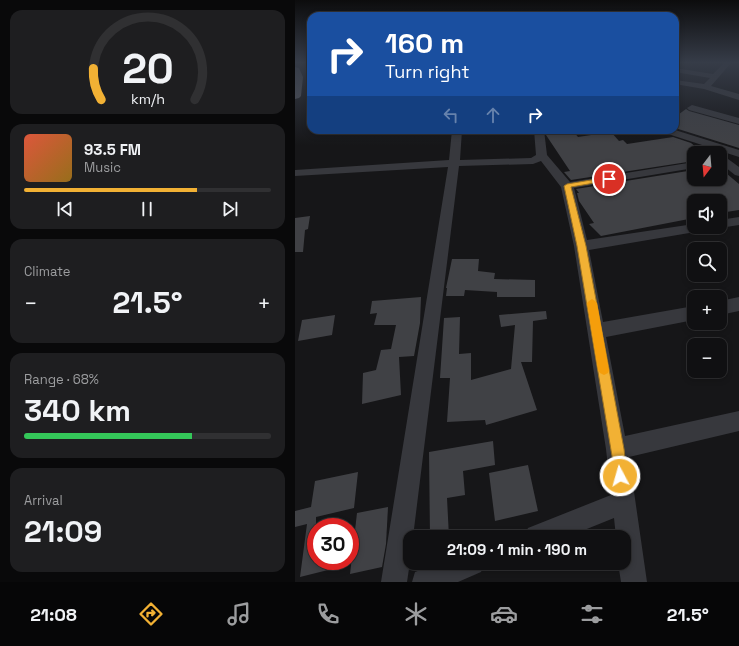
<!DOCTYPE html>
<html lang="en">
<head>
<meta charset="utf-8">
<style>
	:root { --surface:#101012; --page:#1e1e20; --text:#f1f3f6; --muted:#9c9d9f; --line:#303032; --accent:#f2b134 }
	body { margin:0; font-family:"Space Grotesk",sans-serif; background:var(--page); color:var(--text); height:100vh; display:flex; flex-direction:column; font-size:15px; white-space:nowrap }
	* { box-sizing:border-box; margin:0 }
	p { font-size:13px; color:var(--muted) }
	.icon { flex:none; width:22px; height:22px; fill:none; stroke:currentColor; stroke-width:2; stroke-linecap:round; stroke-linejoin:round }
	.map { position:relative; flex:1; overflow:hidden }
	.side { display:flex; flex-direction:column; gap:10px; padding:10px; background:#09090a; width:295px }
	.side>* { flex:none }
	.hud { position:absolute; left:12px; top:12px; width:372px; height:122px; border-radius:12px; box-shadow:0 2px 6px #0003,0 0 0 1px var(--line); background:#1a4fa0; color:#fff; overflow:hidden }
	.needle { width:26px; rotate:196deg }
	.buttons { position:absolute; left:392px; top:146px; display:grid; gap:8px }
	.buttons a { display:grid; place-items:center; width:40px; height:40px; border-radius:8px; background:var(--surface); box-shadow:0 2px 6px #0003,0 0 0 1px var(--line); font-size:20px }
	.speed { position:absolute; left:12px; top:518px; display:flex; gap:8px; font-size:20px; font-weight:700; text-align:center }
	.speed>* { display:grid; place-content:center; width:52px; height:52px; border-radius:50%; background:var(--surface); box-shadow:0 2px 6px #0003,0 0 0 1px var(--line); line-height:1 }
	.speed .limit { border:6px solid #d22; background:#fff; color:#111 }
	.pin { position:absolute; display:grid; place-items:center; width:34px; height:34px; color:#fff; margin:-17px; border:2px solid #fff; border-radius:50%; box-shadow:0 1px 4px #0007 }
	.me { position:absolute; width:44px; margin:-22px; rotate:354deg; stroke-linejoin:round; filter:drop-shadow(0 0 3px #0008) }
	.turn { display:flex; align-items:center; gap:14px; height:84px; padding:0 12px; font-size:18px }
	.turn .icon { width:52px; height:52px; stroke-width:2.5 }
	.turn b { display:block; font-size:28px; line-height:34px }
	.lanes { display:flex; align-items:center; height:38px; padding:0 12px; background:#0003; justify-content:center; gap:20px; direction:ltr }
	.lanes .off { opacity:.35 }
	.big { font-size:30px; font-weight:700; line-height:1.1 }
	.side .widget { flex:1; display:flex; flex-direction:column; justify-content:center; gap:6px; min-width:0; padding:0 14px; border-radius:12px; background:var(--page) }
	.side .dial { align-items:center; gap:0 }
	.dial svg { height:104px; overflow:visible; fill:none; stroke:var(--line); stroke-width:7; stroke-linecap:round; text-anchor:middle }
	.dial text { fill:var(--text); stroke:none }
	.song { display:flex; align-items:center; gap:12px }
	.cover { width:48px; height:48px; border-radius:6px; background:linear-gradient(135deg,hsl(10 70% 55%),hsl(40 70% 35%)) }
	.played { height:4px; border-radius:2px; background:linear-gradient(90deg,var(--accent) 70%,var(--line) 70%) }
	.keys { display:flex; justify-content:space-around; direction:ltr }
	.heat { display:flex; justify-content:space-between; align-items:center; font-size:22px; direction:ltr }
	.charge { height:6px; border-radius:3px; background:linear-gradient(90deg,#34c759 68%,var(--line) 0) }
	.trip { position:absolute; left:108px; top:530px; width:228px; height:40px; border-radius:12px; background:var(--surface); box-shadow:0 2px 6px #0003,0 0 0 1px var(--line); font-weight:700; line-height:40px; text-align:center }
	.menu { display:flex; height:64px; justify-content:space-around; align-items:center; background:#060607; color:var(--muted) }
	.menu .icon { width:28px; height:28px }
	.menu .current { color:var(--accent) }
	.menu b { font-size:18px; color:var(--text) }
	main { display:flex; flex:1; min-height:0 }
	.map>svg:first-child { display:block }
	.building { fill:#404145 }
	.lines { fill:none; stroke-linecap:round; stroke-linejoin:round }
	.minor { fill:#37383d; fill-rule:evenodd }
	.major { fill:#53555c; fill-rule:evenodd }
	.route { fill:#f2b134; stroke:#9d7322 }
	.slow { fill:#f59e0b }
</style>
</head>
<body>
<main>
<section class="side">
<div class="widget dial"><svg viewBox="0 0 100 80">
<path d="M14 69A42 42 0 1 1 86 69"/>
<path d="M14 69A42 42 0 0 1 8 45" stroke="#f2b134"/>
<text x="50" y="56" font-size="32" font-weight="700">20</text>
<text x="50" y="72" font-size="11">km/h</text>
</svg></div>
<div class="widget">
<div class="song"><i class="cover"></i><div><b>93.5 FM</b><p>Music</p></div></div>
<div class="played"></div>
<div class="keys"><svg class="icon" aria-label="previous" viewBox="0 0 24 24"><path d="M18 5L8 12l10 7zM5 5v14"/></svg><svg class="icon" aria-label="pause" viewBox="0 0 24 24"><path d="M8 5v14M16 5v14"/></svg><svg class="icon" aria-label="next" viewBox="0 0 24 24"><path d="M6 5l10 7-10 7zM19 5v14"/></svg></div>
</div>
<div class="widget"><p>Climate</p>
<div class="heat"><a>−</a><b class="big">21.5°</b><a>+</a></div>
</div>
<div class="widget"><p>Range · 68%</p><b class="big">340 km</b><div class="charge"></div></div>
<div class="widget"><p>Arrival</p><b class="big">21:09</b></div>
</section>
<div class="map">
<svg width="444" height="582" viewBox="0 0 444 582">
	<rect width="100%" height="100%" fill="#161618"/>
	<!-- building -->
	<g class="building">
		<polygon points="391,109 394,111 444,125 444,148 380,128 380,117"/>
		<polygon points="278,131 283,137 316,132 324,141 328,140 332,144 378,137 396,143 408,153 399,153 399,161 276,180 269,172 275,171 251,135"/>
		<polygon points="425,168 444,184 444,210 425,213 425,201 399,201 399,218 306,236 294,224 299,223 284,201 282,193 284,193 281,189 399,170 399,179 425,179"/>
		<polygon points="15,216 13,229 10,230 8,252 0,252 0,218"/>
		<polygon points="157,259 184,259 183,271 200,273 199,279 240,280 240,297 202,297 202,292 170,290 169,296 151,296 152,288 151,288"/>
		<polygon points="126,297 125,323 119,356 104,357 106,395 67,404 68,373 81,370 86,350 96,349 101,325 79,325 82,313 75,314 77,301"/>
		<polygon points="251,311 252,319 238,321 237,362 226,362 242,410 191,425 190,420 152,422 155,378 145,378 149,318 165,317 164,354 176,353 176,380 216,369 220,325 206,327 204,315"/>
		<polygon points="40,315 37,335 3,341 7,320"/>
		<polygon points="198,441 200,465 168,471 170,495 152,498 154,537 135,537 134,452"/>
		<polygon points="233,465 243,511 200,521 194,473"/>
		<polygon points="63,472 59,508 21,517 21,561 53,561 53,565 5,577 12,524 0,527 0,511 16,507 20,481"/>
		<polygon points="93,507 91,544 87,567 55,574 62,513"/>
	</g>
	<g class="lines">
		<!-- minor -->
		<g class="minor">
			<polygon points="429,63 436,63 416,86 444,94 444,100 409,89 380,84 380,80 409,84 415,78 380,72 380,68 418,74"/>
			<polygon points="397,105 444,118 444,124 394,110 392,108"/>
			<polygon points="157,130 167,130 165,160 236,158 241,155 239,130 249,130 252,155 275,182 399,162 399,168 279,188 292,240 399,224 399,227 413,227 411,230 406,231 294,250 308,322 399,306 399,320 311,337 330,436 444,411 444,431 334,457 352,582 326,582 323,563 329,563 329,537 321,537 319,518 272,537 229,537 233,528 316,495 311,449 279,246 266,187 246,161 238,164 164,166 118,537 115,537 115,562 112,582 86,582 153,167 0,176 0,170 154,160"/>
			<polygon points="366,130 380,130 444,150 444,157 367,132"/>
			<polygon points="425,155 429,156 444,167 444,176 440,175 425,163"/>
			<polygon points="444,217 444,225 425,228 420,227 425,227 425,220"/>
			<polygon points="444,297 444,311 425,315 425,301"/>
			<polygon points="144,563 190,563 186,572 163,582 117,582 120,572"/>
		</g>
		<!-- major -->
		<polygon class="major" points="0,67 4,68 8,77 6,96 4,98 0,99"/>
	</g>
	<!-- sky -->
	<linearGradient id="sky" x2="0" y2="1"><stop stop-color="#0c0c0d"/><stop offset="0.43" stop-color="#363c48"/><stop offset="1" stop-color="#363c48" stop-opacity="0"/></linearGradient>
	<rect width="444" height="145" fill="url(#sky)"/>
	<!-- route -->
	<polygon class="route" points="314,177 318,179 317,180 276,187 291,246 329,449 332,476 330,480 325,482 321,480 282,246 269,186 272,184"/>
	<!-- slow -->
	<polygon class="slow" points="297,299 300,301 302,303 314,370 313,373 309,375 305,373 303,370 292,303 294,301"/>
</svg>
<div class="buttons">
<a><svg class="needle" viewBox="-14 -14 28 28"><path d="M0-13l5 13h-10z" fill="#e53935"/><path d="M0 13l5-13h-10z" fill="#9c9d9f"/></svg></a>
<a><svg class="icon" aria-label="sound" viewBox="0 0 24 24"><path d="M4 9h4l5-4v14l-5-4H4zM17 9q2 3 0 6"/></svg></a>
<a><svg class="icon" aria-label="search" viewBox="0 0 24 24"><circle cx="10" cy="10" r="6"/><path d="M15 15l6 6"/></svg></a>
<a>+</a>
<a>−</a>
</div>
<div class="speed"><div class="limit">30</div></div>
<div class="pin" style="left:314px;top:179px;background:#d93025"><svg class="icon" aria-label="arrive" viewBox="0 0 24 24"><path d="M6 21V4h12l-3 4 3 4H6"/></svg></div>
<svg class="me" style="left:325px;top:476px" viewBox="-20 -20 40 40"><circle r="17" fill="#f2b134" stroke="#fff" stroke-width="3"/><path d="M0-11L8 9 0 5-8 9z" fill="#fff"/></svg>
<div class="trip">21:09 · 1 min · 190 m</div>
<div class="hud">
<div class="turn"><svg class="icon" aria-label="right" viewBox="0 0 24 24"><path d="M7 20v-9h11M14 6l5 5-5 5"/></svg><div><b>160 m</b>Turn right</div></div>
<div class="lanes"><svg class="icon off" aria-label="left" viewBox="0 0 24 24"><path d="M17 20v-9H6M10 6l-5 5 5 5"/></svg><svg class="icon off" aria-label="ahead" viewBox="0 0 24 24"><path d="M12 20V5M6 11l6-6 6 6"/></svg><svg class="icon" aria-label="right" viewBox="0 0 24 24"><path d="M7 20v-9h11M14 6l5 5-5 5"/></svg></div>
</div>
</div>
</main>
<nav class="menu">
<b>21:08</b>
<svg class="icon current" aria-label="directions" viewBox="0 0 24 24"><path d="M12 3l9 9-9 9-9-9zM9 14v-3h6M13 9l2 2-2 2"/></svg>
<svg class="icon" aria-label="music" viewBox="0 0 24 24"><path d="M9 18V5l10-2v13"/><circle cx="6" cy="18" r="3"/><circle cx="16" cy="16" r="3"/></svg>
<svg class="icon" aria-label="phone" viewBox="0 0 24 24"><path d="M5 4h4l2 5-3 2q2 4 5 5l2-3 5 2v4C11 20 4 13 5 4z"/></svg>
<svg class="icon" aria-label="climate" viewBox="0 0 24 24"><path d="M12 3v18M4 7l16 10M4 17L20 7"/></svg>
<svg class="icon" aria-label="car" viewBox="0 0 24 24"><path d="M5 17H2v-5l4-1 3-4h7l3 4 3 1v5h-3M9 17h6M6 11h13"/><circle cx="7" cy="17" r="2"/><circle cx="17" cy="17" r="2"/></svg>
<svg class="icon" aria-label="filters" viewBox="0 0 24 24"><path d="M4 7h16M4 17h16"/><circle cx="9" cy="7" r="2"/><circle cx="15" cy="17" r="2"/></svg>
<b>21.5°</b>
</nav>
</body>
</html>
